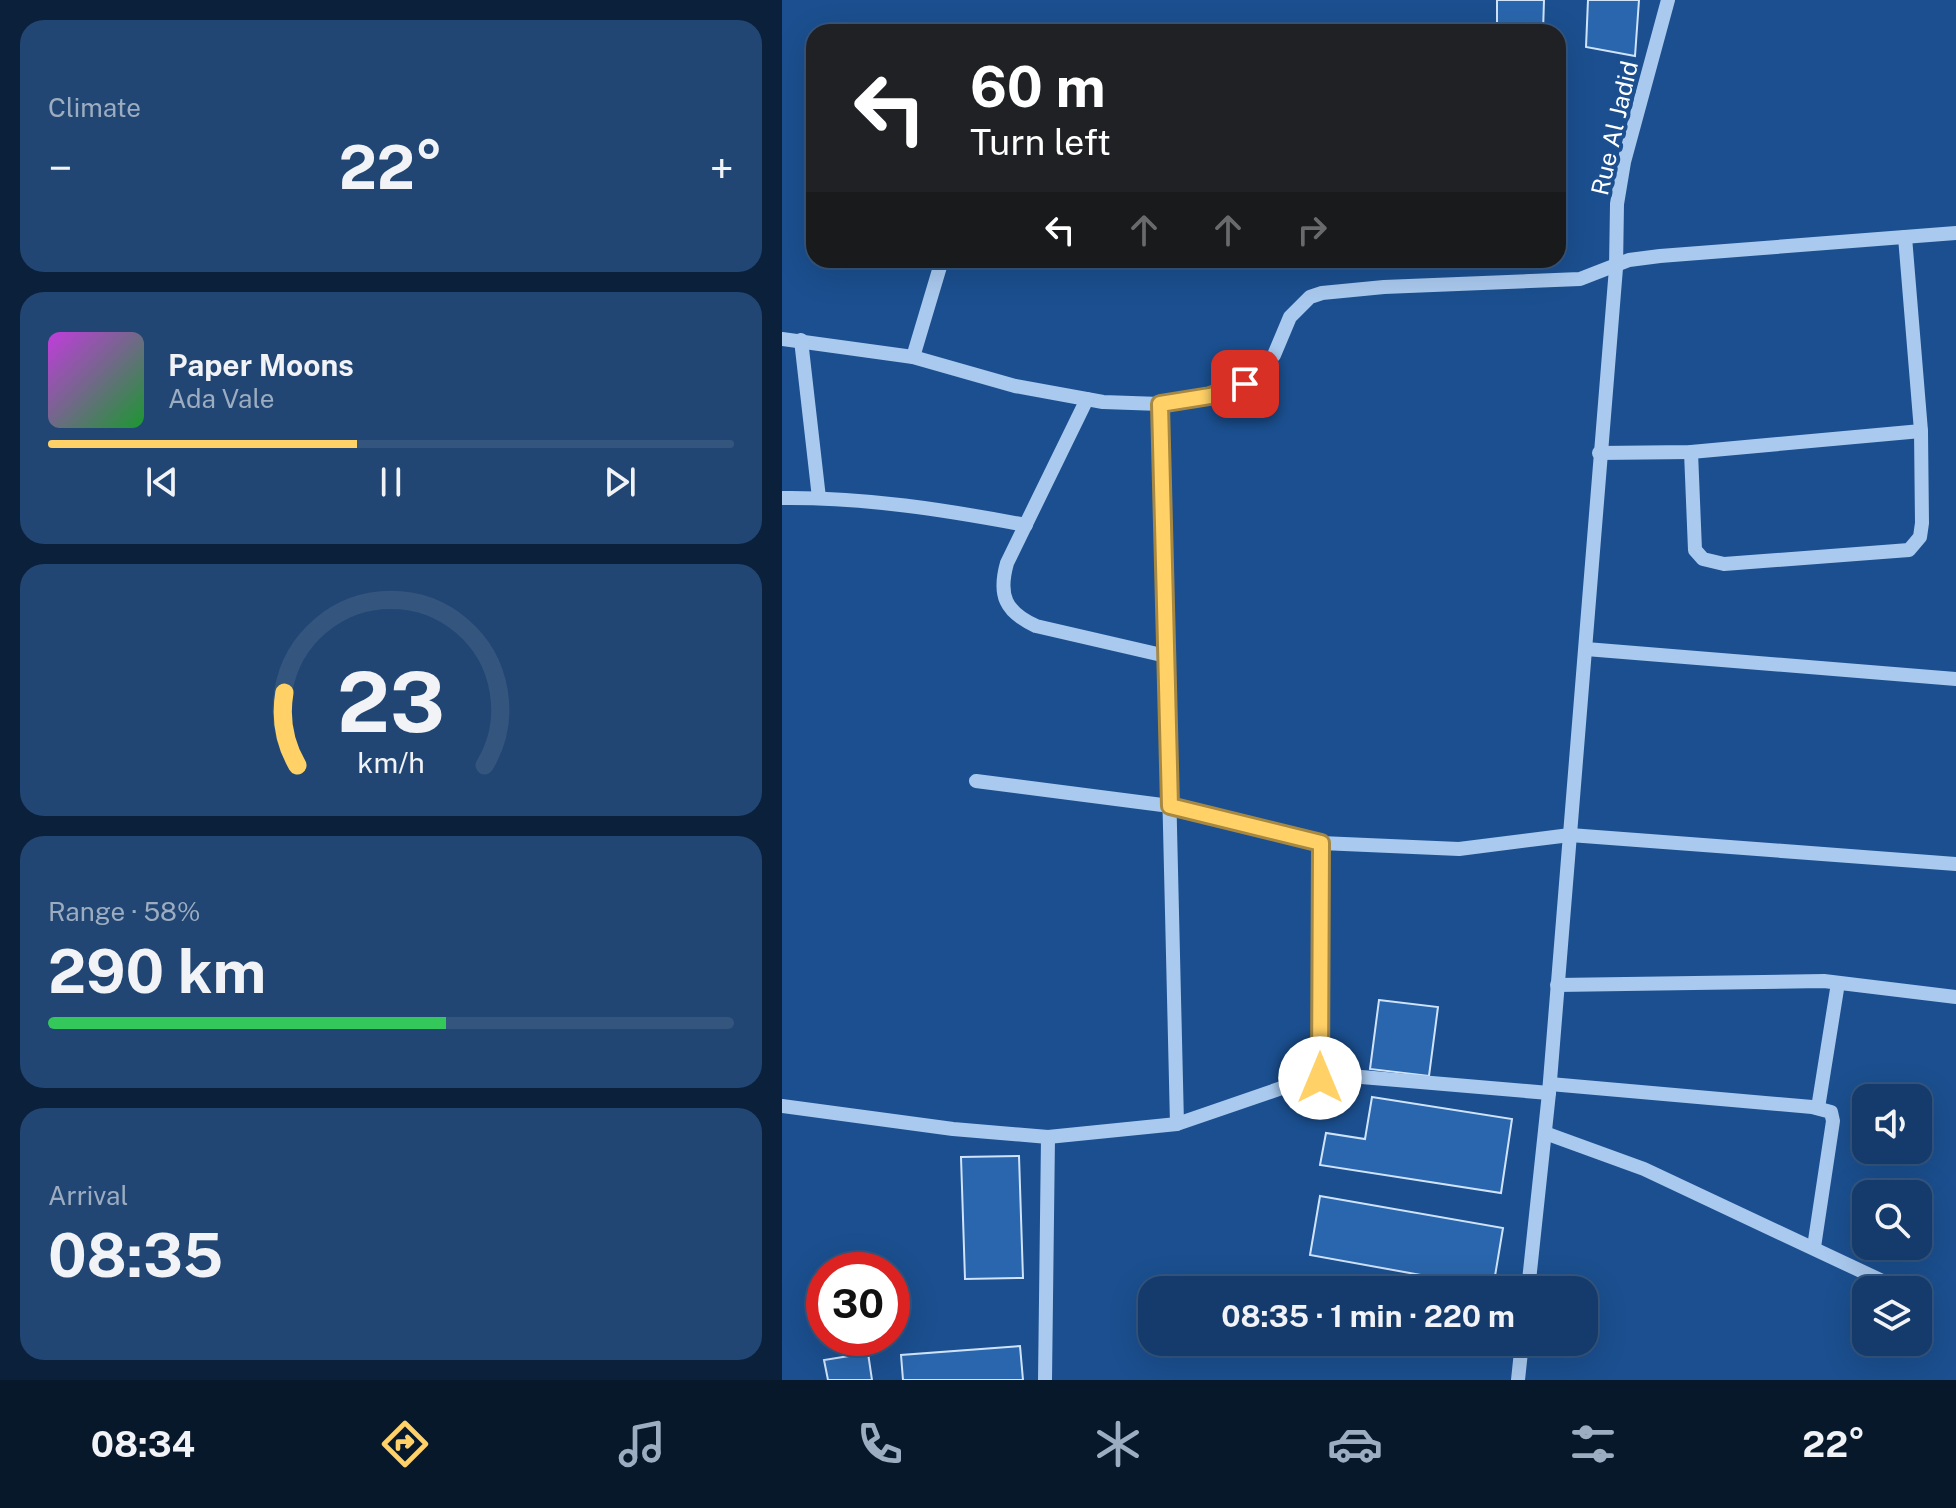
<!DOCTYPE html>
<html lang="en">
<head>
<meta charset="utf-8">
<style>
	:root { --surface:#143b6b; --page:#214673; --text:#f1f3f6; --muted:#9dadc1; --line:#33557e; --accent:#ffd166 }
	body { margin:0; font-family:"Public Sans",sans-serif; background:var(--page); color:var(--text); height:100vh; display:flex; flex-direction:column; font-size:30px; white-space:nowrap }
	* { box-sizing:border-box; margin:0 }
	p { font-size:26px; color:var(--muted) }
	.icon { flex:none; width:44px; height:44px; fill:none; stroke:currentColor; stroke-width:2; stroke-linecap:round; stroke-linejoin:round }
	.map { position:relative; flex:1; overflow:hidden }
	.drawer { display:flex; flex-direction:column; gap:20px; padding:20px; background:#0b203b; width:782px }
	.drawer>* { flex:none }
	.guide { position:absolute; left:24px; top:24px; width:760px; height:244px; border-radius:24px; box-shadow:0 8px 32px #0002,0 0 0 2px var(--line); background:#202124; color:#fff; overflow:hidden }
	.controls { position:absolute; left:1070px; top:1084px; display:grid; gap:16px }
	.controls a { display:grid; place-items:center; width:80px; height:80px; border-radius:16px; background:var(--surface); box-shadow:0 8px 32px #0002,0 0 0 2px var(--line); font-size:40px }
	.speed { position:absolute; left:24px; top:1252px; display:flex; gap:16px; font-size:40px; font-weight:700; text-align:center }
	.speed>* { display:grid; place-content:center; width:104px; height:104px; border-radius:50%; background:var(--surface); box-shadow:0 8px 32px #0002,0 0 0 2px var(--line); line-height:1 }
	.speed .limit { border:12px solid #d22; background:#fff; color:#111 }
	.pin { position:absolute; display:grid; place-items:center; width:68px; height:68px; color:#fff; margin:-34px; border-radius:16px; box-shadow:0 4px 12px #0006 }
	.me { position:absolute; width:88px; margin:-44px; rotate:0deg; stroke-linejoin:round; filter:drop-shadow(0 0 6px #0008) }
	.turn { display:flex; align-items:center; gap:28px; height:168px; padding:0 32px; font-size:36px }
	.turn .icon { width:104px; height:104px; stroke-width:2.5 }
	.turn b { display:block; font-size:56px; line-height:68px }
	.lanes { display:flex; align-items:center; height:76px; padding:0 32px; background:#0003; justify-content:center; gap:40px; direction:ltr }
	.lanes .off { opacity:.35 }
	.big { font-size:60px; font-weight:700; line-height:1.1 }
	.drawer .widget { flex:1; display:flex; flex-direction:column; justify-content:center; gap:12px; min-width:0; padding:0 28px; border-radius:24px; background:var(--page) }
	.drawer .dial { align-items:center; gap:0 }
	.dial svg { height:208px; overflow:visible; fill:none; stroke:var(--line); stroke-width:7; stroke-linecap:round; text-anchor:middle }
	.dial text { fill:var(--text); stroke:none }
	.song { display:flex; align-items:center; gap:24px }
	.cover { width:96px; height:96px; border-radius:12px; background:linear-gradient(135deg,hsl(290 70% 55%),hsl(130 70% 35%)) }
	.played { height:8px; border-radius:4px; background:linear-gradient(90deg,var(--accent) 45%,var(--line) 45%) }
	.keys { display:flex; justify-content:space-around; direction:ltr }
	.heat { display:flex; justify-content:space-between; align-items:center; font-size:44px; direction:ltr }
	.charge { height:12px; border-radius:6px; background:linear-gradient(90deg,#34c759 58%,var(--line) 0) }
	.trip { position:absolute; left:356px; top:1276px; width:460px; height:80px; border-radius:24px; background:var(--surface); box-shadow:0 8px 32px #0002,0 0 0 2px var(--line); font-weight:700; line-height:80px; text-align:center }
	.tabs { display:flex; height:128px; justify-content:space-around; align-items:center; background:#08182b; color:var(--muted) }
	.tabs .icon { width:56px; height:56px }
	.tabs .on { color:var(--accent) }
	.tabs b { font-size:36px; color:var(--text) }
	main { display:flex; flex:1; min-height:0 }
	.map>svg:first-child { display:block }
	.building { fill:#2a66ad; stroke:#cfe3fa; stroke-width:2 }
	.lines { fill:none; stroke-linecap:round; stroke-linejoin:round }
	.minor { stroke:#a9c9ee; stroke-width:14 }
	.route-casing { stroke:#a68842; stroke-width:20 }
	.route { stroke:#ffd166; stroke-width:14 }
	.labels { text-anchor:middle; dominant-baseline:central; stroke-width:8; stroke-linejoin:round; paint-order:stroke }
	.street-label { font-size:24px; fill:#fff; stroke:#1b4f8f }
</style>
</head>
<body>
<main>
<section class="drawer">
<div class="widget"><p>Climate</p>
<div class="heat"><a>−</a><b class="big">22°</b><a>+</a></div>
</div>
<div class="widget">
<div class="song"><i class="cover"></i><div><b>Paper Moons</b><p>Ada Vale</p></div></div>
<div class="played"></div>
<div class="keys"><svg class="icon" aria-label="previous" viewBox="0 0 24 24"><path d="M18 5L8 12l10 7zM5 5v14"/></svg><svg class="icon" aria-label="pause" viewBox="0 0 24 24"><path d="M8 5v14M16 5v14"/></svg><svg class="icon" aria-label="next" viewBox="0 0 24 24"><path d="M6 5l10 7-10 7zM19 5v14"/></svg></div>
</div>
<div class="widget dial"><svg viewBox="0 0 100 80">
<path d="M14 69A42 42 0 1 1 86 69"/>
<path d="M14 69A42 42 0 0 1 9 41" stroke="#ffd166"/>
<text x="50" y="56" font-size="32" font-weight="700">23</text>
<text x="50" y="72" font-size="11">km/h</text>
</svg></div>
<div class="widget"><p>Range · 58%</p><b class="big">290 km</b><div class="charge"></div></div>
<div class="widget"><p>Arrival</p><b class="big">08:35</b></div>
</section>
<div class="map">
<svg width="1174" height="1380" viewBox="0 0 1174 1380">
	<rect width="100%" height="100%" fill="#1b4f8f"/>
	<!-- building -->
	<g class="building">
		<polygon points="715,0 762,0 761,32 715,30"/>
		<polygon points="806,0 857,0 853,56 804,47"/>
		<polygon points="597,1000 656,1007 647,1076 588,1069"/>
		<polygon points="590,1097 730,1119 719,1193 538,1165 544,1133 583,1139"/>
		<polygon points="237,1156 241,1278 183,1279 179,1157"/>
		<polygon points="538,1196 721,1228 711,1288 528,1255"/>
		<polygon points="238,1346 241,1380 121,1380 119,1355"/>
		<polygon points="86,1353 90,1380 46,1380 42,1360"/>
	</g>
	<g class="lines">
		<!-- minor -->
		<g class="minor">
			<polyline points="0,339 131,357 233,386 321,402 378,404 428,396 463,384 492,355 508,317 528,297 540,293 602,287 798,279 847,260 878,256 1174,233"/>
			<polyline points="19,340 37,498"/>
			<polyline points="131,357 160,260"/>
			<path d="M305 399 225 563C216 595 223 612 254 626L384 656"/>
			<polyline points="378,404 395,1124"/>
			<polyline points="909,452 913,550 921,559 942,564 1127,550 1138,537 1140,523 1139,431"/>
			<polyline points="817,453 909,452 1139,431 1123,237"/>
			<path d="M0 498C82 497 164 510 244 525"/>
			<polyline points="804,649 1174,679"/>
			<polyline points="194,781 388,806 539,843 677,849 788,835 1174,864"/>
			<polyline points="775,985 1042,981 1174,997"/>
			<polyline points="538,1078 539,843"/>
			<polyline points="768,1084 1030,1107 1049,1112 1051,1121 1032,1247"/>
			<polyline points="0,1106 171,1129 266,1137 395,1124 520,1081 556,1075 767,1093"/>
			<polyline points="1036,1108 1056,983"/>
			<polyline points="763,1133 862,1169 1111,1286"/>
			<polyline points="746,1290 767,1093 834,268 835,204 842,162 886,0"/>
			<polyline points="263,1380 266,1137"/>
			<polyline points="736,1380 740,1342"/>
		</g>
	</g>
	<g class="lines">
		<defs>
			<polyline id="route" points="463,384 428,396 378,404 388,806 539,843 538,1078"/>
		</defs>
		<!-- route casing -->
		<use href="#route" class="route-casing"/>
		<!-- route -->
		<use href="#route" class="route"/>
	</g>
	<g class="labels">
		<!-- street labels -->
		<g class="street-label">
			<text transform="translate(832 128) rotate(-77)">Rue Al Jadid</text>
		</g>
	</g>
</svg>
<div class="controls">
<a><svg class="icon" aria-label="sound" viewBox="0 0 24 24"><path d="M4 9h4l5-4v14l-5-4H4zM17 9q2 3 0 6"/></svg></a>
<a><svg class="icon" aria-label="search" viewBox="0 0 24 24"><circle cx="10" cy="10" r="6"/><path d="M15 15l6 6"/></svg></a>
<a><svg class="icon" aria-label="layers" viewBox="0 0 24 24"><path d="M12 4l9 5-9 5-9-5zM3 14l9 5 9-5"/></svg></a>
</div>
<div class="speed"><div class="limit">30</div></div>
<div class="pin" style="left:463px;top:384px;background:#d93025"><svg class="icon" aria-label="arrive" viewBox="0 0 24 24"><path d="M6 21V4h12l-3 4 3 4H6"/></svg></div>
<svg class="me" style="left:538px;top:1078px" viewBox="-20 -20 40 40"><circle r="19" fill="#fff"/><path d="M0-13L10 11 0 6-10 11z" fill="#ffd166"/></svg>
<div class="trip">08:35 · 1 min · 220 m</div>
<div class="guide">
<div class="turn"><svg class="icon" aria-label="left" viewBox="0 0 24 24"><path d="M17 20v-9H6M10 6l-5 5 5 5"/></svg><div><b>60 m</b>Turn left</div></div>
<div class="lanes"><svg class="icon" aria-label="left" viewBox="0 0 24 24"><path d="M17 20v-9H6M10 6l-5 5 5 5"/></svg><svg class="icon off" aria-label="ahead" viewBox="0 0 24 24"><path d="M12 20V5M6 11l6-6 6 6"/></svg><svg class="icon off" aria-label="ahead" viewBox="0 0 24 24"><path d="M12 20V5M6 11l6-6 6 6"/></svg><svg class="icon off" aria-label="right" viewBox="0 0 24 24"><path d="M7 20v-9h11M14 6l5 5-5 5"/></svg></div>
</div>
</div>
</main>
<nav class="tabs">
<b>08:34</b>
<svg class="icon on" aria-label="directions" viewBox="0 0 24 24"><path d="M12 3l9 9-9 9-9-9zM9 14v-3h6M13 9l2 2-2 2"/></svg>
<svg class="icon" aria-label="music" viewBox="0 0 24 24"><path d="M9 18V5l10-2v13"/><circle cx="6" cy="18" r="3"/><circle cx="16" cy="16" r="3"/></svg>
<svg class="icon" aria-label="phone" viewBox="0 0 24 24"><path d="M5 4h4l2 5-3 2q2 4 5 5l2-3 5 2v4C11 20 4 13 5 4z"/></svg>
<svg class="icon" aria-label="climate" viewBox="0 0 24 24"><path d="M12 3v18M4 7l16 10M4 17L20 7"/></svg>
<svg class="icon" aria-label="car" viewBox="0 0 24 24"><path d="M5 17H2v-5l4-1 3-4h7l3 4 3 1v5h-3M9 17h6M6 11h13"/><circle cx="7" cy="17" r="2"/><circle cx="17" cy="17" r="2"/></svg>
<svg class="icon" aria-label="filters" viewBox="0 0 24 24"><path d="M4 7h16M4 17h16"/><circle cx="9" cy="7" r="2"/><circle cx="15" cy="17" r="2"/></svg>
<b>22°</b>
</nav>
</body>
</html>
